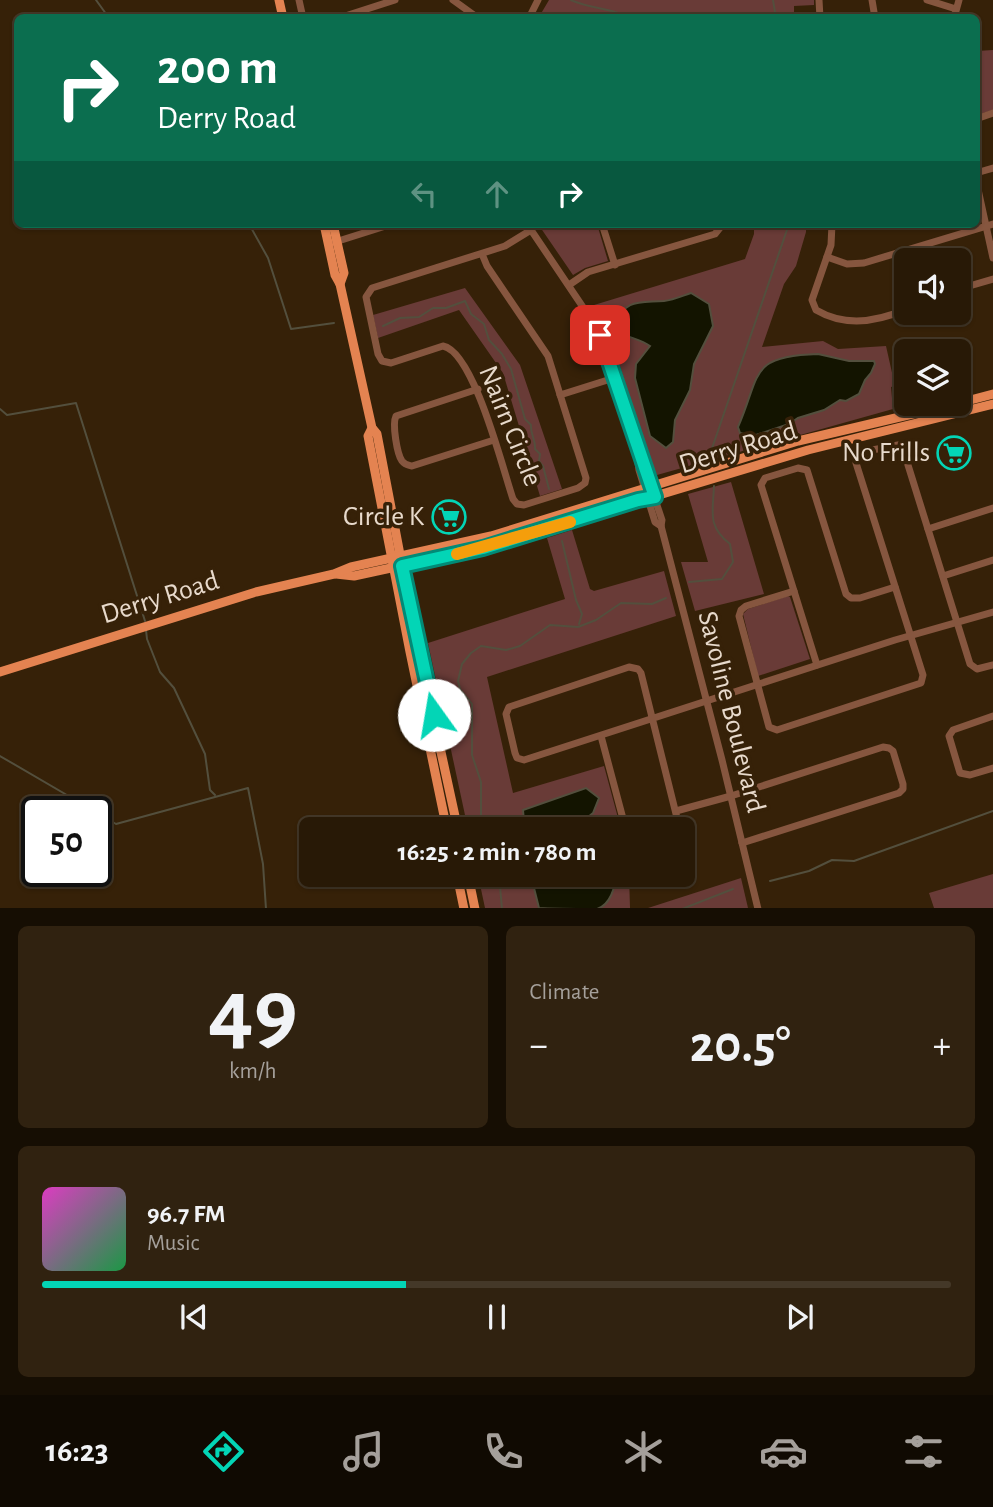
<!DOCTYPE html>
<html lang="en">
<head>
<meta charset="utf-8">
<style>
	:root { --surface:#281906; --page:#302210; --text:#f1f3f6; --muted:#a5a09b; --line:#443828; --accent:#03d5b6 }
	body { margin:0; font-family:"Alegreya Sans",sans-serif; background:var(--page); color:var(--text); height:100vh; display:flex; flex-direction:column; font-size:26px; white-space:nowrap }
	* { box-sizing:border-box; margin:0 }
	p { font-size:23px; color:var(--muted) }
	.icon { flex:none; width:38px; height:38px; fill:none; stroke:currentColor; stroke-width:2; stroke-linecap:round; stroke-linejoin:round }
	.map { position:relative; height:908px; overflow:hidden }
	.side { display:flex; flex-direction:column; gap:18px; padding:18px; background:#160e03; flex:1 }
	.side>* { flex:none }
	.guide { position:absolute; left:14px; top:14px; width:966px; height:214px; border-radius:10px; box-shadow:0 2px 5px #0004,0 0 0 2px var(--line); background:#0b6e4f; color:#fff; overflow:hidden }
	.controls { position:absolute; left:894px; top:248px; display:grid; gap:14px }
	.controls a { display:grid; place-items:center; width:77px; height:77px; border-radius:10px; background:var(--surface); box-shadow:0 2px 5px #0004,0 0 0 2px var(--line); font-size:35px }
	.speed { position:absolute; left:21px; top:796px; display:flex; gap:14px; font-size:35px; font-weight:700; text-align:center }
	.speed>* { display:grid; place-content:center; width:91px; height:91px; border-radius:50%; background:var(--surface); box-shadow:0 2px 5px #0004,0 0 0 2px var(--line); line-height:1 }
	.speed .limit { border:4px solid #111; border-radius:10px; background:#fff; color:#111 }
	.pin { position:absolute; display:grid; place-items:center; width:60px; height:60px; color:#fff; margin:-30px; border-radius:14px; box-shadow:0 4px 10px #0006 }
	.me { position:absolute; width:77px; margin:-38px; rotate:347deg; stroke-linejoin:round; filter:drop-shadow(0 0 5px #0008) }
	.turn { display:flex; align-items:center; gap:24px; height:147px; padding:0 28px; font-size:32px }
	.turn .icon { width:91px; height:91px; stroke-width:2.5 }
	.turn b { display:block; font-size:49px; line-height:60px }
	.lanes { display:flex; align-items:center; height:66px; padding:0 28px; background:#0003; justify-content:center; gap:35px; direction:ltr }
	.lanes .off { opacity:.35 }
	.big { font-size:52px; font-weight:700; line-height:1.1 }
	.side .card { flex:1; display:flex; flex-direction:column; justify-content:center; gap:10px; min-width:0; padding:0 24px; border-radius:10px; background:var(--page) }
	.side .dial { align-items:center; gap:0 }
	.dial b { font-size:91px; line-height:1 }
	.song { display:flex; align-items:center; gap:21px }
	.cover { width:84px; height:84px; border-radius:10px; background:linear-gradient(135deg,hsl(310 70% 55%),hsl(140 70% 35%)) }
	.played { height:7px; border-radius:4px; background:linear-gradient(90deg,var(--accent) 40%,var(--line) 40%) }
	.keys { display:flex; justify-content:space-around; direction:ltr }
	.heat { display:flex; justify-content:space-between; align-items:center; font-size:38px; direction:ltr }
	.side .tiles { flex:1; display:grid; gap:18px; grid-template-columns:1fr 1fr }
	.card:last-child { grid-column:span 2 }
	.trip { position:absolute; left:299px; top:817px; width:396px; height:70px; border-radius:10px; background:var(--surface); box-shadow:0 2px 5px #0004,0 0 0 2px var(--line); font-weight:700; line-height:70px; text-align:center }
	.tabs { display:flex; height:112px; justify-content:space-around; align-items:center; background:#100a02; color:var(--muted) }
	.tabs .icon { width:49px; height:49px }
	.tabs .current { color:var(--accent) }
	.tabs b { font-size:32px; color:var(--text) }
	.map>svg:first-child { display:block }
	.green { fill:#693b37 }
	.water { fill:#131400; stroke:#534f3d; stroke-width:2 }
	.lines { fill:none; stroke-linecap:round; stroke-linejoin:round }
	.stream { stroke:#534f3d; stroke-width:2 }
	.minor { stroke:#86563f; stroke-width:7 }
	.major { stroke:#e48351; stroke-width:9 }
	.route-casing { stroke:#028a76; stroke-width:18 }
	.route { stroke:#03d5b6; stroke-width:12 }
	.slow { stroke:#f59e0b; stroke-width:12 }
	.labels { text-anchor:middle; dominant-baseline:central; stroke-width:7; stroke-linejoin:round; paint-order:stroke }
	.street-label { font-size:28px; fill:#e8dacc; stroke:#362108 }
	.poi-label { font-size:28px; fill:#e8dacc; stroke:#362108; text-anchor:end }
</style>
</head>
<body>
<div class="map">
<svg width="993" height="909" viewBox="0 0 993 909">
	<rect width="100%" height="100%" fill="#362108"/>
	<!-- green -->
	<g class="green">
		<polygon points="549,0 814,0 814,5 794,6 794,18 539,17"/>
		<polygon points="993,50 993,110 977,115 977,51"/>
		<polygon points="538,224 597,224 608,261 585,268 573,275"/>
		<polygon points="754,224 806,224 806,232 796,266 784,284 762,347 823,341 838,349 886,346 895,386 891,387 893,409 657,475 650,463 609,331 594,305 745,259 754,234"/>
		<polygon points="465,288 520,365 562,489 540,496 503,373 459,310 378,338 373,315"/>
		<polygon points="731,482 764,594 695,611 681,562 708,562 688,494"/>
		<polygon points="572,530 590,589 594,591 664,571 676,616 487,677 513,793 604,766 621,829 468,829 428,643 565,599 547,538"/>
		<polygon points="788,596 790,597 810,659 758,676 743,614 748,609"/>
		<polygon points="993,874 993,908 934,908 929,893"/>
		<polygon points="478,875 629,875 630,908 485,908"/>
		<polygon points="741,878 748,908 648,908"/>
	</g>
	<!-- water -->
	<g class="water">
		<path d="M691 293 709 304 713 326 694 364 690 390 675 420 673 442 666 448 650 436 635 378 636 364 650 346C635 336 626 340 614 325 626 298 639 303 664 301 673 300 682 296 691 293Z"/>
		<path d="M818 354 849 361H874L875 364 871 373 865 380 859 394 846 401 840 400 824 410 798 418 789 424 753 436 740 433 738 427C761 375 748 356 818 354Z"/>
		<polygon points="586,788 599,798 593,813 577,826 587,828 599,824 604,829 533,829 524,821 523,810"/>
		<path d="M534 875H615C616 887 610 905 597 909 585 909 553 909 539 908L532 880Z"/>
	</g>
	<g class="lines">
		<!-- stream -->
		<g class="stream">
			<polyline points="96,0 109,18"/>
			<path d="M571 0C590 9 614 8 630 18"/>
			<polyline points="773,0 776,18"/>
			<polyline points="249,224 268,258 291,329 334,323"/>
			<path d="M383 326 400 318 419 317 433 308H446L465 301 471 314 484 324 489 340 502 354 511 369 525 419 531 425C530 434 536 440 535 449L540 454 539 461 543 466 549 489"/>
			<polyline points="0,409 7,415 76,403 145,621"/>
			<polyline points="709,457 789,224"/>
			<polyline points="562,541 576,600 582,614 579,624"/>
			<path d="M689 582 722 579 733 562 730 544C707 526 713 512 714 486"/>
			<polyline points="146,630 147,639 160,672 174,688 205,754 210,790 215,795"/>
			<polyline points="0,756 96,812"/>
			<polyline points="96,812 116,824 248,788 263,864 266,909"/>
			<polyline points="486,830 481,816 481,782 472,755 472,704 460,689 458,681 462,664 471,653 481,646 506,650 520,646 550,625 578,627 596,620 621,603 652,604 666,598"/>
			<polyline points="499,875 502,909"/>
			<polyline points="770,881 809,871 832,860 854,861 993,811"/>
			<polyline points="682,909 733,889"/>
		</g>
		<!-- minor -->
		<g class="minor">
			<polyline points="299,0 303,18"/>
			<polyline points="453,0 478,18"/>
			<polyline points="819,0 820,18"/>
			<polyline points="872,0 875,18"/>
			<polyline points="927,0 956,9"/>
			<polyline points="339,18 395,0"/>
			<polyline points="529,18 538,0"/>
			<polyline points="954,18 959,0"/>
			<polyline points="976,119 993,113"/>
			<polyline points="976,173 993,168"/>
			<polyline points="976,180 993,258"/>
			<polyline points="527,224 597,328 662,520 661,526 722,760 758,909"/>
			<polyline points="602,224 615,265"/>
			<path d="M832 224 831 245 812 300 816 310C845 327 877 322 906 309"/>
			<polyline points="332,243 392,224"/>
			<path d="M482 254 487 266 548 356 586 478 585 483 578 488 524 505 517 504 513 499C503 470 474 352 443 346L391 363 382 361 378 354 366 297 372 288 505 246 531 230"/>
			<polyline points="827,257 847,264 864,263 993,224"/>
			<polyline points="569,285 588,272 715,234 723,224"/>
			<polyline points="959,289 993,279"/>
			<path d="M478 389 396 416C392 424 397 454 402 461 405 465 408 465 412 466L494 440"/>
			<polyline points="560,395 614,378"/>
			<polyline points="637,455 639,470 655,522 661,526"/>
			<polyline points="928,529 993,508"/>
			<polyline points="943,576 993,560"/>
			<polyline points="794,591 746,606 741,610 739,616 769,727 777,730 921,683 923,675 856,463 857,455 862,452 898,445 903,449 970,664 977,669 993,665"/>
			<polyline points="817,665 761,485 765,478 798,468 807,470 846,594 851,598 860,598 895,587"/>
			<polyline points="993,716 953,730 949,736 960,773 970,775 993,768"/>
			<polyline points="601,736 626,830"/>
			<polyline points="676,811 731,796 883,747 889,748 893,751 903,784 903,789 899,793 742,843"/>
			<polyline points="680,830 641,673 638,669 629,667 509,707 506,714 515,753 517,758 524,760 895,640 993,612"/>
			<polyline points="682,838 686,855 682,862"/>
		</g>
		<!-- major -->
		<g class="major">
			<polyline points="279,0 283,18"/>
			<polyline points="324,224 335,275 340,284 372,428 377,434 414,628 458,830"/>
			<polyline points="333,224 344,273 340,284"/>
			<polyline points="959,403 993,394"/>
			<polyline points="372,428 368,436 410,652 447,830"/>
			<polyline points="336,574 354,576 483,548 808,450 993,404"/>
			<polyline points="0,672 256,592 334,574 351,567 491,536 798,441 955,404"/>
			<polyline points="457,875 464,909"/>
			<polyline points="468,875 475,909"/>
		</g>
	</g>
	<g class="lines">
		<defs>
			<polyline id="route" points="434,715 402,566 483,548 638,500 655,497 600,335"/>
		</defs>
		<!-- route casing -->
		<use href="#route" class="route-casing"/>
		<!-- route -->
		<use href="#route" class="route"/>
		<!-- slow -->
		<polyline class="slow" points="457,554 570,522"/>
	</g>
	<!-- icons -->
	<defs>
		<symbol id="supermarket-ring" viewBox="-11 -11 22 22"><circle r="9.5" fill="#362108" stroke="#03d5b6" stroke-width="1.5"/><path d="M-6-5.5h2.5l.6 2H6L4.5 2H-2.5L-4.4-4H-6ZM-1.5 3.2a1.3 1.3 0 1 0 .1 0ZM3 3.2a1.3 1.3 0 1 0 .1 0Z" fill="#03d5b6"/></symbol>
	</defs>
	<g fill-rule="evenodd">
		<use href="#supermarket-ring" x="935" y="434" width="38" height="38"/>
		<use href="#supermarket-ring" x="430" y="498" width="38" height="38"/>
	</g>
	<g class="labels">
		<!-- street labels -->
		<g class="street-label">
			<text transform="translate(510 426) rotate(68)">Nairn Circle</text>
			<text transform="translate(738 448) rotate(-17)">Derry Road</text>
			<text transform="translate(160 598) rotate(-17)">Derry Road</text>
			<text transform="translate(731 712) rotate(76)">Savoline Boulevard</text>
		</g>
		<!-- poi labels -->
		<g class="poi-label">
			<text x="930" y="453">No Frills</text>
			<text x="424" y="517">Circle K</text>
		</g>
	</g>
</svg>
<div class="controls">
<a><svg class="icon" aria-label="sound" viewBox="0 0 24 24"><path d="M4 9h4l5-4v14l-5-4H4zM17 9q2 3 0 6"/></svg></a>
<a><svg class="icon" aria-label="layers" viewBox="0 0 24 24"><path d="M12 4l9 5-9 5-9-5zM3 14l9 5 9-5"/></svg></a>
</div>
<div class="speed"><div class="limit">50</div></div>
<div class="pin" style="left:600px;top:335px;background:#d93025"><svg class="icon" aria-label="arrive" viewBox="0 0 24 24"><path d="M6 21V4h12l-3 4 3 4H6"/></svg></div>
<svg class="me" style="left:434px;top:715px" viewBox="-20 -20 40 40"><circle r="19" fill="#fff"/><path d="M0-13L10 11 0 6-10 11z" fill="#03d5b6"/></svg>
<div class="trip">16:25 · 2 min · 780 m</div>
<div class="guide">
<div class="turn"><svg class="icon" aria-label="right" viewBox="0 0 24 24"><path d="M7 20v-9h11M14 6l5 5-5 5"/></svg><div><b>200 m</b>Derry Road</div></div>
<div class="lanes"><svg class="icon off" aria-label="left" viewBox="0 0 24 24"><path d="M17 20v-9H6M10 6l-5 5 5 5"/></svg><svg class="icon off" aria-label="ahead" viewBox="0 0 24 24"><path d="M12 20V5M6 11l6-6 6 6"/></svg><svg class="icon" aria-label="right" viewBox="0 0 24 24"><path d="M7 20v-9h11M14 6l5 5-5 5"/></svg></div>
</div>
</div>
<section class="side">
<div class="tiles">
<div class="card dial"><b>49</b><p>km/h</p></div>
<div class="card"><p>Climate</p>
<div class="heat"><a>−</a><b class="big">20.5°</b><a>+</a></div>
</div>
<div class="card">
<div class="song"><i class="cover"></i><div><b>96.7 FM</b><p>Music</p></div></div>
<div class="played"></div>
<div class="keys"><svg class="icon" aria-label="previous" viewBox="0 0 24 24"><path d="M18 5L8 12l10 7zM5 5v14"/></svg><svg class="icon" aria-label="pause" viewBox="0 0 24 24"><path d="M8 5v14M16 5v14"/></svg><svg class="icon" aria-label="next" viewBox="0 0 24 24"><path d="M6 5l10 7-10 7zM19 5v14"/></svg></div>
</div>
</div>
</section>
<nav class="tabs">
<b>16:23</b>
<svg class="icon current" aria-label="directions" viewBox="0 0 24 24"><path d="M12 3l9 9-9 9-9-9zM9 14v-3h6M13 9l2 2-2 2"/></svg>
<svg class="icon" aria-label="music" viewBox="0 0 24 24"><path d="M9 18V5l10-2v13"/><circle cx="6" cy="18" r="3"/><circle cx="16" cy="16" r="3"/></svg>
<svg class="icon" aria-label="phone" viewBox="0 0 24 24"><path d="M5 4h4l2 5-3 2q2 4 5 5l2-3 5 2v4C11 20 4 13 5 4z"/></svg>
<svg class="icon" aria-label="climate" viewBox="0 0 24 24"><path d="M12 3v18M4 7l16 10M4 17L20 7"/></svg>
<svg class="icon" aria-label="car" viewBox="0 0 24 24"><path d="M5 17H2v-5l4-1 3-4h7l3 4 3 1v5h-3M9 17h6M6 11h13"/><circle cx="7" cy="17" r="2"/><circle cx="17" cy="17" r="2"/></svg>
<svg class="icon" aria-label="filters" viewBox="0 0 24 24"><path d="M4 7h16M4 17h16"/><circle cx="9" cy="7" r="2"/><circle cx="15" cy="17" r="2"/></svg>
</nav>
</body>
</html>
